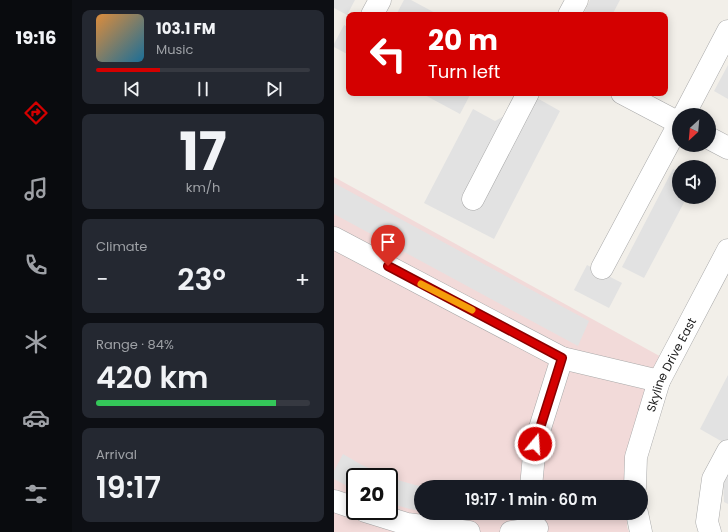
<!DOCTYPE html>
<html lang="en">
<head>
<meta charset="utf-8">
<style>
	:root { --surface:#171b24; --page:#242831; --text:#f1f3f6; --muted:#9ea1a6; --line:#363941; --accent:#d40000 }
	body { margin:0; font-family:Poppins,sans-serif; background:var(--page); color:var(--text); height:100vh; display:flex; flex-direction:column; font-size:15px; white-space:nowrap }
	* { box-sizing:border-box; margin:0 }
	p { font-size:13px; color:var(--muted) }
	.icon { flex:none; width:22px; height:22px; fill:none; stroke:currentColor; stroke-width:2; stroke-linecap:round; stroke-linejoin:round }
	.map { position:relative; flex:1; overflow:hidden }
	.side { display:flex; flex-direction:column; gap:10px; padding:10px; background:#0d0f14; width:262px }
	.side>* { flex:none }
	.banner { position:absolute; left:12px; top:12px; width:322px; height:84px; border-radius:8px; box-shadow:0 2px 10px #0003; background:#d40000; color:#fff; overflow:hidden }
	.needle { width:26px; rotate:206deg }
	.fabs { position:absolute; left:338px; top:108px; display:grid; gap:8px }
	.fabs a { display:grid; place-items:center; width:44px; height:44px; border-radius:50%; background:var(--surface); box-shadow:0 2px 10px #0003; font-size:20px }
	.speed { position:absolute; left:12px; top:468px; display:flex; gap:8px; font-size:20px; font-weight:700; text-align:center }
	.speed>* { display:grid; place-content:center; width:52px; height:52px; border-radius:50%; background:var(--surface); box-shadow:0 2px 10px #0003; line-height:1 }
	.speed .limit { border:2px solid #111; border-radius:6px; background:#fff; color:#111 }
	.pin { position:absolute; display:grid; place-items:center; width:34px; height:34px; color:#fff; margin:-41px -17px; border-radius:50% 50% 50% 0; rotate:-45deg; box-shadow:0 0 4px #0007 }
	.pin .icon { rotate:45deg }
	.me { position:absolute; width:44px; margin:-22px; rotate:18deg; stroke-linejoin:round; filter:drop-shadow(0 0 3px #0008) }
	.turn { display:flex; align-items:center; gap:14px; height:84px; padding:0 16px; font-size:18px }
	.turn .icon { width:52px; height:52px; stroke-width:2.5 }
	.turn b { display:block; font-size:28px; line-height:34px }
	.big { font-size:30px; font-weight:600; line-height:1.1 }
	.side .card { flex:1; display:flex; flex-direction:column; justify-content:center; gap:6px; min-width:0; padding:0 14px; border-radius:8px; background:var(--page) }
	.side .dial { align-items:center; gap:0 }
	.dial b { font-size:52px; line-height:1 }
	.song { display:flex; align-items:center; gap:12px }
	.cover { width:48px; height:48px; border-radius:6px; background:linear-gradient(135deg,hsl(30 70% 55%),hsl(200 70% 35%)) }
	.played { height:4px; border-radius:2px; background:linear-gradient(90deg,var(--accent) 30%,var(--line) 30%) }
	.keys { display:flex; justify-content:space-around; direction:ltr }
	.heat { display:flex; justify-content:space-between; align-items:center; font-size:22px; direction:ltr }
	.charge { height:6px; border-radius:3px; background:linear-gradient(90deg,#34c759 84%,var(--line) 0) }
	.trip { position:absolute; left:80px; top:480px; width:234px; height:40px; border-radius:20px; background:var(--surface); box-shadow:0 2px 10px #0003; font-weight:600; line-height:40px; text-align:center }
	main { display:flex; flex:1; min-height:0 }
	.tab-bar { display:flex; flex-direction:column; width:72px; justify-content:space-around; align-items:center; background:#090b0e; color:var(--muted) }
	.tab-bar .icon { width:28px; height:28px }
	.tab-bar .selected { color:var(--accent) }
	.tab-bar b { font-size:18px; color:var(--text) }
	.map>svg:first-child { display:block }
	.commercial { fill:#f2dad9; fill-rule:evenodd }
	.parking { fill:#e2e2e2 }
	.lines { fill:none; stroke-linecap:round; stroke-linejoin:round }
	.minor-casing { stroke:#a9a9a9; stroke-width:23 }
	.minor { stroke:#fff; stroke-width:22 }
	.route-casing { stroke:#8a0000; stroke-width:10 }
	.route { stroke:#d40000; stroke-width:7 }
	.slow { stroke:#f59e0b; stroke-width:7 }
	.labels { text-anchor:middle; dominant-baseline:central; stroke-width:3.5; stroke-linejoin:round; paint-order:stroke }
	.street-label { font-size:12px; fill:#222; stroke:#fff }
</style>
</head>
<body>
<main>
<nav class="tab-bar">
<b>19:16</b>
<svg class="icon selected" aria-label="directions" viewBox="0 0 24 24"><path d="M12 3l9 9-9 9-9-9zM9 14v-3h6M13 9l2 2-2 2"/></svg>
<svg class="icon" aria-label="music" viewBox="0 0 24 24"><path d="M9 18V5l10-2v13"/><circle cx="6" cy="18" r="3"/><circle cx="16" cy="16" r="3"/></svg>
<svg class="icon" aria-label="phone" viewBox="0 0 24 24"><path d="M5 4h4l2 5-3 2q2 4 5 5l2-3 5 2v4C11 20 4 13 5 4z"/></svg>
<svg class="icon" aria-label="climate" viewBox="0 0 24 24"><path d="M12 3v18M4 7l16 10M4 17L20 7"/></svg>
<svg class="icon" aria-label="car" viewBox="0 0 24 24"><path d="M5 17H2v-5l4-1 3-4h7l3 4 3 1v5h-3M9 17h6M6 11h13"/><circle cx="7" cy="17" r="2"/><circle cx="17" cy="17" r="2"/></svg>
<svg class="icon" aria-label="filters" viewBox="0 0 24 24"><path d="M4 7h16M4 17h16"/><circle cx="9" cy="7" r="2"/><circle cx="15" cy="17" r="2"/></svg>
</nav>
<section class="side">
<div class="card">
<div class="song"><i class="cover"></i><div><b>103.1 FM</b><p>Music</p></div></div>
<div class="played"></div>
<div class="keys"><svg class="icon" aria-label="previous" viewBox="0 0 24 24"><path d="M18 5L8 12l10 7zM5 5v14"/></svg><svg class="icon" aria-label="pause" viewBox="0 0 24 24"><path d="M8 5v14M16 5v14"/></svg><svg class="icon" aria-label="next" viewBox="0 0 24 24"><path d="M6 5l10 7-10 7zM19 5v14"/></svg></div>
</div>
<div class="card dial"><b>17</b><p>km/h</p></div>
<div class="card"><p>Climate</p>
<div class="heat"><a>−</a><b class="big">23°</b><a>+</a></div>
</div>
<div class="card"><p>Range · 84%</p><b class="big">420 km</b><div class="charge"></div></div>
<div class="card"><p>Arrival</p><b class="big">19:17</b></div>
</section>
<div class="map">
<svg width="394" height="532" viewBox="0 0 394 532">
	<rect width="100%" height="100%" fill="#f2efe9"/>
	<!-- commercial -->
	<path class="commercial" d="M0 177 331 359 292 487H87V513H293V527L295 532H0ZM21 477H55V511H21Z"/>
	<!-- parking -->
	<g class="parking">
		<polygon points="0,0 21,0 13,15 0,8"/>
		<polygon points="70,0 77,0 105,15 62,15"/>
		<polygon points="256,0 286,0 278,15 249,15"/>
		<polygon points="10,25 15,28 15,55 0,47 0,44"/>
		<polygon points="394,65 394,99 380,91"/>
		<polygon points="87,93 137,93 126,114"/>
		<polygon points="203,98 226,111 160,239 90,203 139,109 161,121"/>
		<polygon points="339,169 345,172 345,197 353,197 310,278 288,267"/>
		<polygon points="0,183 255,321 244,346 0,214"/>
		<polygon points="253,265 288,283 275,308 240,290"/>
		<polygon points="394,375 394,504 390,502 387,441 366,429"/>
		<polygon points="9,454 26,464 43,472 60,479 81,485 93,487 87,487 87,511 76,509 55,503 55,477 21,477 21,490 0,479 0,471"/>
	</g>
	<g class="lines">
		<defs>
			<g id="minor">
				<polyline points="38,15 46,0"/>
				<polyline points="235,15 243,0"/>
				<polyline points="288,93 345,123"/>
				<polyline points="350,115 394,31"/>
				<polyline points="375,138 394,148"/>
				<polyline points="139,199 194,93"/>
				<polyline points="0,238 228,358 325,381"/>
				<polyline points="268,268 345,124"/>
				<polyline points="197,487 201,444 228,358"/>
				<path id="s1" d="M301 487 302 457 325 381 394 250"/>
				<polyline points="0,501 21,508"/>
				<polyline points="31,511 73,524 135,532"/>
				<polyline points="303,513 307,532"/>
				<polyline points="177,532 203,528"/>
				<polyline points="376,532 373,522 379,479 394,451"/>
			</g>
		</defs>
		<!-- minor casing -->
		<use href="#minor" class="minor-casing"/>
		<!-- minor -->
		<use href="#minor" class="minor"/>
	</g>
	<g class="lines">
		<defs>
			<polyline id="route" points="54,266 228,358 201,444"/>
		</defs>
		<!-- route casing -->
		<use href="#route" class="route-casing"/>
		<!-- route -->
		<use href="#route" class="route"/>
		<!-- slow -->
		<polyline class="slow" points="87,284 138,310"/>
	</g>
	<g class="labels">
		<!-- street labels -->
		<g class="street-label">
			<text stroke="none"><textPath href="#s1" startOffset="129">Skyline Drive East</textPath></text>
		</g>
	</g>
</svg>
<div class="fabs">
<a><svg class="needle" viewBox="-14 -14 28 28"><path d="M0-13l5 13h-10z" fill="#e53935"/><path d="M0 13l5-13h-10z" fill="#9ea1a6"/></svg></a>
<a><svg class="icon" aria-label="sound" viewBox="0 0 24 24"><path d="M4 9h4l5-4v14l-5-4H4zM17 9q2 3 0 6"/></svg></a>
</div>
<div class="speed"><div class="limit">20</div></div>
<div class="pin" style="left:54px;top:266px;background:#d93025"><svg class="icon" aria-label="arrive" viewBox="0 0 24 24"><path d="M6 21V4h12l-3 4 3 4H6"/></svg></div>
<svg class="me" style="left:201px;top:444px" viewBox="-20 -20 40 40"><circle r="17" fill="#d40000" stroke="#fff" stroke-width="3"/><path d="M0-11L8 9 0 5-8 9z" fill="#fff"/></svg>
<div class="trip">19:17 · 1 min · 60 m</div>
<div class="banner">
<div class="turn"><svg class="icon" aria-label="left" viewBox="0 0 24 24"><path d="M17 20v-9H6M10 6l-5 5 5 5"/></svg><div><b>20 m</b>Turn left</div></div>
</div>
</div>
</main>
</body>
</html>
